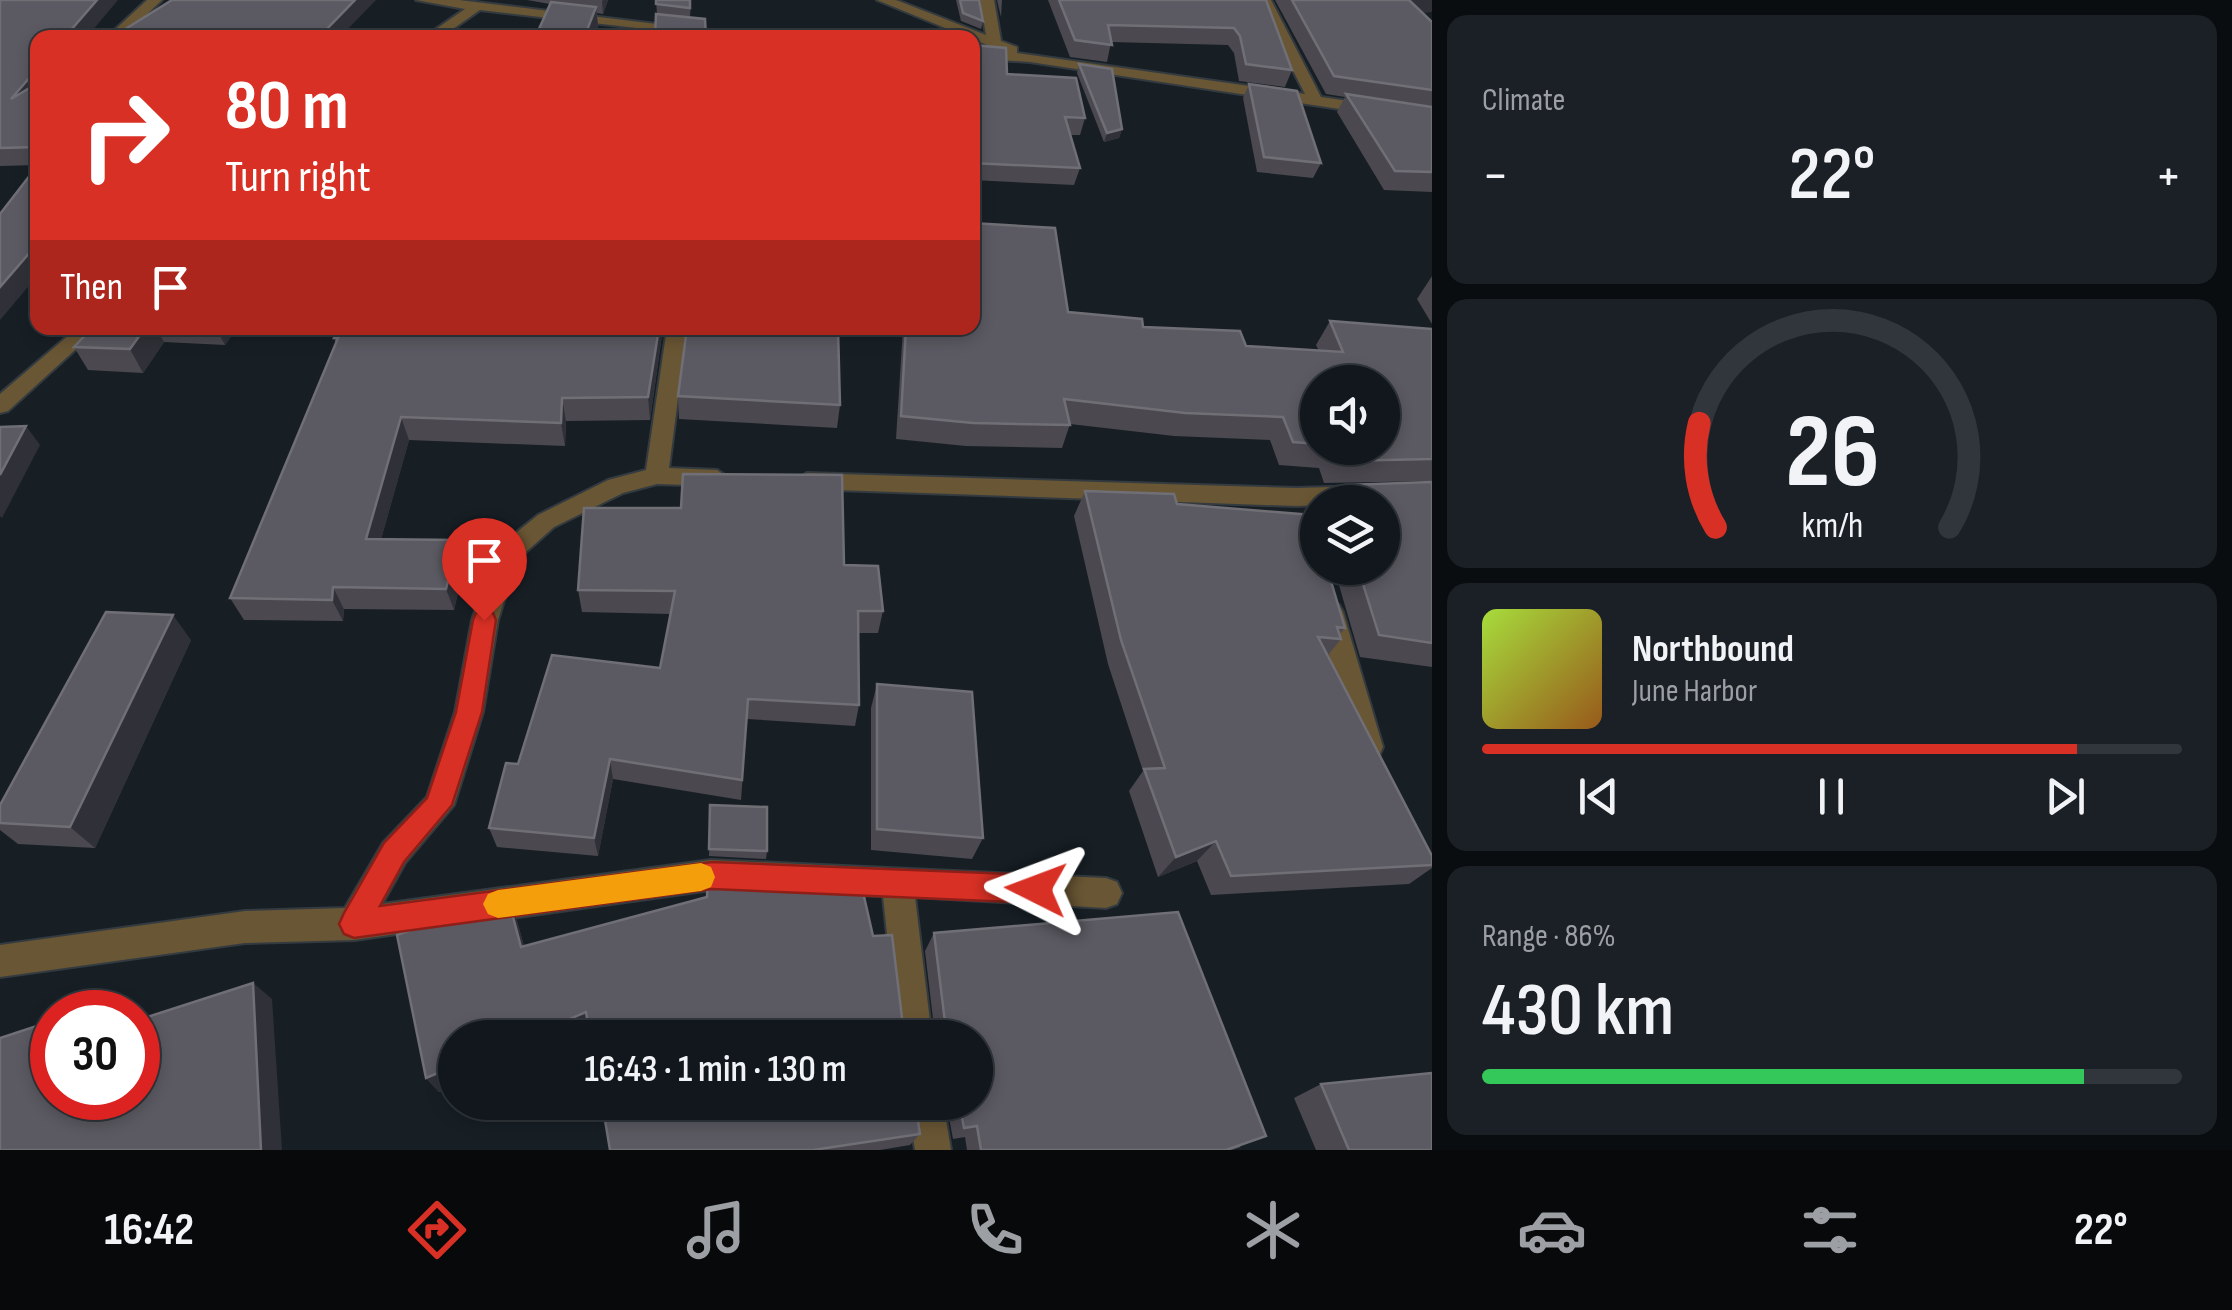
<!DOCTYPE html>
<html lang="en">
<head>
<meta charset="utf-8">
<style>
	:root { --surface:#11171c; --page:#1a2025; --text:#f1f3f6; --muted:#9c9fa3; --line:#30363b; --accent:#d93025 }
	body { margin:0; font-family:"Sofia Sans Condensed",sans-serif; background:var(--page); color:var(--text); height:100vh; display:flex; flex-direction:column; font-size:38px; white-space:nowrap }
	* { box-sizing:border-box; margin:0 }
	p { font-size:32px; color:var(--muted) }
	.icon { flex:none; width:55px; height:55px; fill:none; stroke:currentColor; stroke-width:2; stroke-linecap:round; stroke-linejoin:round }
	.map { position:relative; flex:1; overflow:hidden }
	.panel { display:flex; flex-direction:column; gap:15px; padding:15px; background:#090d0f; width:800px }
	.panel>* { flex:none }
	.top-card { position:absolute; left:30px; top:30px; width:950px; height:305px; border-radius:20px; box-shadow:0 5px 15px #0003,0 0 0 2px var(--line); background:#d93025; color:#fff; overflow:hidden }
	.tools { position:absolute; left:1300px; top:365px; display:grid; gap:20px }
	.tools a { display:grid; place-items:center; width:100px; height:100px; border-radius:50%; background:var(--surface); box-shadow:0 5px 15px #0003,0 0 0 2px var(--line); font-size:50px }
	.speed { position:absolute; left:30px; top:990px; display:flex; gap:20px; font-size:50px; font-weight:700; text-align:center }
	.speed>* { display:grid; place-content:center; width:130px; height:130px; border-radius:50%; background:var(--surface); box-shadow:0 5px 15px #0003,0 0 0 2px var(--line); line-height:1 }
	.speed .limit { border:15px solid #d22; background:#fff; color:#111 }
	.pin { position:absolute; display:grid; place-items:center; width:85px; height:85px; color:#fff; margin:-102px -42px; border-radius:50% 50% 50% 0; rotate:-45deg; box-shadow:0 0 10px #0007 }
	.pin .icon { rotate:45deg }
	.me { position:absolute; width:110px; margin:-55px; rotate:273deg; stroke-linejoin:round; filter:drop-shadow(0 0 8px #0008) }
	.turn { display:flex; align-items:center; gap:35px; height:210px; padding:0 30px; font-size:45px }
	.turn .icon { width:130px; height:130px; stroke-width:2.5 }
	.turn b { display:block; font-size:70px; line-height:85px }
	.then { display:flex; align-items:center; height:95px; padding:0 30px; background:#0003; gap:20px; font-size:38px }
	.big { font-size:75px; font-weight:600; line-height:1.1 }
	.panel .card { flex:1; display:flex; flex-direction:column; justify-content:center; gap:15px; min-width:0; padding:0 35px; border-radius:20px; background:var(--page) }
	.panel .dial { align-items:center; gap:0 }
	.dial svg { height:260px; overflow:visible; fill:none; stroke:var(--line); stroke-width:7; stroke-linecap:round; text-anchor:middle }
	.dial text { fill:var(--text); stroke:none }
	.song { display:flex; align-items:center; gap:30px }
	.cover { width:120px; height:120px; border-radius:15px; background:linear-gradient(135deg,hsl(80 70% 55%),hsl(30 70% 35%)) }
	.played { height:10px; border-radius:5px; background:linear-gradient(90deg,var(--accent) 85%,var(--line) 85%) }
	.keys { display:flex; justify-content:space-around; direction:ltr }
	.heat { display:flex; justify-content:space-between; align-items:center; font-size:55px; direction:ltr }
	.charge { height:15px; border-radius:8px; background:linear-gradient(90deg,#34c759 86%,var(--line) 0) }
	.trip { position:absolute; left:438px; top:1020px; width:555px; height:100px; border-radius:50px; background:var(--surface); box-shadow:0 5px 15px #0003,0 0 0 2px var(--line); font-weight:600; line-height:100px; text-align:center }
	.tab-bar { display:flex; height:160px; justify-content:space-around; align-items:center; background:#07090b; color:var(--muted) }
	.tab-bar .icon { width:70px; height:70px }
	.tab-bar .on { color:var(--accent) }
	.tab-bar b { font-size:45px; color:var(--text) }
	main { display:flex; flex:1; min-height:0 }
	.map>svg:first-child { display:block }
	.lines { fill:none; stroke-linecap:round; stroke-linejoin:round }
	.minor-casing { stroke:#333b40; stroke-width:4 }
	.minor { fill:#695634; fill-rule:evenodd }
	.wall { fill:#4b4850; fill-rule:evenodd }
	.shaded-wall { fill:#303038 }
	.building { fill:#5b5961; stroke:#706f76; stroke-width:2.5 }
	.route { fill:#d93025; stroke:#8d1f18; stroke-width:2.5 }
	.slow { fill:#f59e0b }
</style>
</head>
<body>
<main>
<div class="map">
<svg width="1432" height="1150" viewBox="0 0 1432 1150">
	<rect width="100%" height="100%" fill="#171f25"/>
	<g class="lines">
		<defs>
			<g id="minor">
				<polygon points="147,0 162,0 122,38 106,38"/>
				<polygon points="416,0 459,0 773,38 724,38 480,10 440,38 423,38 465,9"/>
				<polygon points="877,0 896,0 986,35 980,0 994,0 1001,41 1017,47 1017,53 1305,94 1257,0 1271,0 1321,97 1432,113 1432,123 1030,62 972,58 972,50 1004,52"/>
				<polygon points="77,328 99,328 8,411 0,413 0,394"/>
				<polygon points="667,328 687,328 669,468 717,470 729,478 717,486 657,484 623,493 554,527 517,560 498,620 483,712 454,805 405,863 382,904 711,860 1106,878 1117,882 1122,893 1117,904 1106,908 915,897 932,1038 898,1038 883,896 711,890 354,940 245,943 0,977 0,945 245,911 345,908 383,843 427,797 455,712 472,620 497,548 538,515 608,480 646,470"/>
				<polygon points="807,473 1297,488 1432,484 1432,500 1297,506 807,489 795,481"/>
				<polygon points="1330,602 1339,605 1343,612 1383,747 1379,756 1369,760 1359,756 1355,747 1317,612 1321,605"/>
				<polygon points="907,1102 943,1102 951,1150 915,1150"/>
			</g>
		</defs>
		<!-- minor casing -->
		<use href="#minor" class="minor-casing"/>
		<!-- minor -->
		<use href="#minor" class="minor"/>
	</g>
	<!-- wall -->
	<g class="wall">
		<polygon points="0,0 38,38 38,165 0,166"/>
		<polygon points="527,0 608,0 603,14 597,13 598,27 594,38 535,38 550,4"/>
		<polygon points="656,0 691,0 690,17 657,14"/>
		<polygon points="956,0 979,0 983,21 981,29 961,21"/>
		<polygon points="997,0 1002,0 1001,17"/>
		<polygon points="1048,0 1266,0 1292,70 1285,87 1239,81 1234,53 1228,45 1111,42 1107,62 1070,57"/>
		<polygon points="1275,0 1432,0 1422,13 1432,22 1432,192 1384,190 1337,112 1345,97 1326,94"/>
		<polygon points="972,45 1007,74 1085,118 1080,135 1070,135 1080,168 1074,185 972,180"/>
		<polygon points="1079,64 1122,129 1119,138 1104,142 1077,73"/>
		<polygon points="1249,84 1321,163 1313,178 1257,172 1243,98"/>
		<polygon points="1432,276 1432,324 1417,299"/>
		<path d="M1068 312 1246 346 1319 351 1316 345 1330 321 1432 329V481L1324 483 1319 468 1279 465 1270 440 1174 436 1070 424 1062 448 966 446 896 439 903 328H972ZM1318 382 1382 448H1318Z"/>
		<polygon points="92,328 237,328 225,345 164,342 143,373 88,370 74,347"/>
		<polygon points="339,328 663,328 650,420 566,421 565,446 409,440 381,539 465,562 454,610 344,609 343,621 244,620 230,598 336,344 334,338"/>
		<polygon points="678,396 840,405 837,428 679,419"/>
		<polygon points="1432,482 1432,667 1360,657 1334,568 1382,568 1382,502 1335,502 1347,485"/>
		<polygon points="1085,491 1177,504 1345,628 1340,634 1341,639 1328,655 1432,856 1432,868 1409,884 1211,895 1197,861 1158,877 1129,791 1143,771 1108,664 1074,516"/>
		<polygon points="844,565 883,611 878,633 858,633 859,705 855,726 747,719 741,800 613,779 598,856 497,847 489,828 518,764 660,668 671,614 582,612 578,590"/>
		<polygon points="191,640 95,848 18,844 0,830 0,805"/>
		<polygon points="877,684 983,838 972,859 871,850 871,708"/>
		<polygon points="710,805 767,851 766,859 709,856"/>
		<polygon points="768,887 873,936 903,1026 934,1027 925,951 934,933 1241,1147 1232,1150 967,1150 965,1137 953,1139 946,1102 975,1102 975,1038 589,1029 439,1092 426,1078 517,921 524,946"/>
		<polygon points="1321,1084 1432,1150 1316,1150 1294,1098"/>
		<polygon points="920,1134 910,1145 880,1150 610,1150"/>
	</g>
	<!-- shaded-wall -->
	<g class="shaded-wall">
		<polygon points="97,0 118,0 86,38 64,38"/>
		<polygon points="355,0 376,0 339,38 318,38"/>
		<polygon points="603,0 608,0 603,14 602,1"/>
		<polygon points="1407,0 1432,0 1432,12 1399,16"/>
		<polygon points="596,7 598,27 594,38 584,38"/>
		<polygon points="38,68 38,96 11,99"/>
		<polygon points="1122,129 1119,138 1104,142 1107,133"/>
		<polygon points="38,243 38,275 0,320 0,287"/>
		<polygon points="145,328 156,328 164,342 143,373 130,349"/>
		<polygon points="216,328 237,328 225,345"/>
		<polygon points="659,328 663,328 650,420 648,397"/>
		<polygon points="562,398 566,421 565,446 561,423"/>
		<polygon points="401,417 409,440 375,561 366,539"/>
		<polygon points="26,426 40,445 2,518 0,516 0,475"/>
		<polygon points="458,540 465,562 454,610 446,589"/>
		<polygon points="333,587 344,609 343,621 332,600"/>
		<polygon points="173,615 191,640 95,848 70,827"/>
		<polygon points="610,759 613,779 598,856 594,838"/>
		<polygon points="1216,841 1197,861 1158,877 1176,857"/>
		<polygon points="509,902 517,921 529,964 521,947"/>
		<polygon points="253,983 272,999 282,1150 261,1150"/>
		<polygon points="586,1012 591,1028 568,1038 525,1038"/>
		<polygon points="455,1066 455,1085 439,1092 426,1078"/>
	</g>
	<!-- building -->
	<g class="building">
		<polygon points="0,0 97,0 64,38 38,38 38,68 11,99 38,83 38,147 0,148"/>
		<polygon points="172,0 355,0 318,38 111,38"/>
		<polygon points="656,0 690,0 690,8 656,4"/>
		<polygon points="960,0 979,0 983,21 963,13"/>
		<polygon points="1059,0 1266,0 1292,70 1246,64 1240,36 1234,28 1108,25 1112,45 1075,40"/>
		<polygon points="1292,0 1409,0 1432,22 1432,90 1334,76"/>
		<polygon points="551,2 596,7 584,38 535,38"/>
		<polygon points="656,14 705,19 706,38 655,38"/>
		<polygon points="972,45 1006,48 1007,74 1076,78 1085,118 1065,117 1080,168 972,163"/>
		<polygon points="1079,64 1112,69 1122,129 1107,133"/>
		<polygon points="1249,84 1297,91 1321,163 1264,157"/>
		<polygon points="1346,94 1432,107 1432,172 1395,171"/>
		<polygon points="38,165 38,243 0,287 0,214"/>
		<polygon points="972,223 1055,228 1068,312 1142,319 1143,327 1240,331 1246,346 1343,352 1330,321 1432,329 1432,459 1340,461 1335,448 1382,448 1382,382 1318,382 1318,444 1293,442 1283,417 1185,413 1064,399 1070,425 973,423 901,416 906,328 972,328"/>
		<polygon points="92,328 145,328 130,349 74,347"/>
		<polygon points="339,328 659,328 648,397 562,398 561,423 401,417 366,539 458,540 446,589 333,587 332,600 230,598 338,338 334,338"/>
		<polygon points="687,328 838,328 840,405 678,396"/>
		<polygon points="26,426 0,475 0,427"/>
		<polygon points="683,474 842,475 844,565 878,566 883,611 858,611 859,705 748,699 742,780 610,759 594,838 489,828 506,763 518,764 552,655 660,668 675,591 578,590 584,508 681,508"/>
		<polygon points="1432,482 1432,643 1379,635 1358,568 1382,568 1382,502 1353,502 1347,485"/>
		<polygon points="1085,491 1174,494 1177,504 1312,515 1318,535 1318,568 1327,568 1345,628 1337,627 1341,639 1318,637 1432,856 1432,865 1231,876 1216,841 1176,857 1144,769 1165,768 1121,640"/>
		<polygon points="106,612 173,615 70,827 0,823 0,805"/>
		<polygon points="877,684 972,692 983,838 877,829"/>
		<polygon points="710,805 767,807 767,851 709,849"/>
		<polygon points="708,875 768,876 768,887 830,878 860,879 873,936 892,935 903,1026 942,1027 945,1022 934,933 1178,912 1266,1136 1226,1150 981,1150 977,1126 964,1128 959,1102 975,1102 975,1038 590,1038 586,1012 525,1038 455,1038 455,1066 426,1078 397,935 473,907 509,902 521,947 707,897"/>
		<polygon points="253,983 261,1150 0,1150 0,1038 52,1021 52,1098 138,1098 138,1020"/>
		<polygon points="1432,1073 1432,1150 1349,1150 1321,1084"/>
		<polygon points="602,1102 915,1102 920,1134 813,1150 610,1150"/>
	</g>
	<!-- route -->
	<polygon class="route" points="484,610 493,613 496,620 482,712 452,805 404,862 380,906 712,862 1036,875 1046,879 1051,889 1046,899 1036,903 712,889 354,938 344,934 339,924 344,913 384,843 427,798 456,712 473,620 476,613"/>
	<!-- slow -->
	<polygon class="slow" points="701,863 711,867 715,877 711,887 701,891 498,918 488,914 483,904 488,894 498,890"/>
</svg>
<div class="tools">
<a><svg class="icon" aria-label="sound" viewBox="0 0 24 24"><path d="M4 9h4l5-4v14l-5-4H4zM17 9q2 3 0 6"/></svg></a>
<a><svg class="icon" aria-label="layers" viewBox="0 0 24 24"><path d="M12 4l9 5-9 5-9-5zM3 14l9 5 9-5"/></svg></a>
</div>
<div class="speed"><div class="limit">30</div></div>
<div class="pin" style="left:484px;top:620px;background:#d93025"><svg class="icon" aria-label="arrive" viewBox="0 0 24 24"><path d="M6 21V4h12l-3 4 3 4H6"/></svg></div>
<svg class="me" style="left:1036px;top:889px" viewBox="-20 -20 40 40"><path d="M0-17L14 15 0 8-14 15z" fill="#d93025" stroke="#fff" stroke-width="4"/></svg>
<div class="trip">16:43 · 1 min · 130 m</div>
<div class="top-card">
<div class="turn"><svg class="icon" aria-label="right" viewBox="0 0 24 24"><path d="M7 20v-9h11M14 6l5 5-5 5"/></svg><div><b>80 m</b>Turn right</div></div>
<div class="then">Then<svg class="icon" aria-label="arrive" viewBox="0 0 24 24"><path d="M6 21V4h12l-3 4 3 4H6"/></svg></div>
</div>
</div>
<section class="panel">
<div class="card"><p>Climate</p>
<div class="heat"><a>−</a><b class="big">22°</b><a>+</a></div>
</div>
<div class="card dial"><svg viewBox="0 0 100 80">
<path d="M14 69A42 42 0 1 1 86 69"/>
<path d="M14 69A42 42 0 0 1 9 37" stroke="#d93025"/>
<text x="50" y="56" font-size="32" font-weight="700">26</text>
<text x="50" y="72" font-size="11">km/h</text>
</svg></div>
<div class="card">
<div class="song"><i class="cover"></i><div><b>Northbound</b><p>June Harbor</p></div></div>
<div class="played"></div>
<div class="keys"><svg class="icon" aria-label="previous" viewBox="0 0 24 24"><path d="M18 5L8 12l10 7zM5 5v14"/></svg><svg class="icon" aria-label="pause" viewBox="0 0 24 24"><path d="M8 5v14M16 5v14"/></svg><svg class="icon" aria-label="next" viewBox="0 0 24 24"><path d="M6 5l10 7-10 7zM19 5v14"/></svg></div>
</div>
<div class="card"><p>Range · 86%</p><b class="big">430 km</b><div class="charge"></div></div>
</section>
</main>
<nav class="tab-bar">
<b>16:42</b>
<svg class="icon on" aria-label="directions" viewBox="0 0 24 24"><path d="M12 3l9 9-9 9-9-9zM9 14v-3h6M13 9l2 2-2 2"/></svg>
<svg class="icon" aria-label="music" viewBox="0 0 24 24"><path d="M9 18V5l10-2v13"/><circle cx="6" cy="18" r="3"/><circle cx="16" cy="16" r="3"/></svg>
<svg class="icon" aria-label="phone" viewBox="0 0 24 24"><path d="M5 4h4l2 5-3 2q2 4 5 5l2-3 5 2v4C11 20 4 13 5 4z"/></svg>
<svg class="icon" aria-label="climate" viewBox="0 0 24 24"><path d="M12 3v18M4 7l16 10M4 17L20 7"/></svg>
<svg class="icon" aria-label="car" viewBox="0 0 24 24"><path d="M5 17H2v-5l4-1 3-4h7l3 4 3 1v5h-3M9 17h6M6 11h13"/><circle cx="7" cy="17" r="2"/><circle cx="17" cy="17" r="2"/></svg>
<svg class="icon" aria-label="filters" viewBox="0 0 24 24"><path d="M4 7h16M4 17h16"/><circle cx="9" cy="7" r="2"/><circle cx="15" cy="17" r="2"/></svg>
<b>22°</b>
</nav>
</body>
</html>
